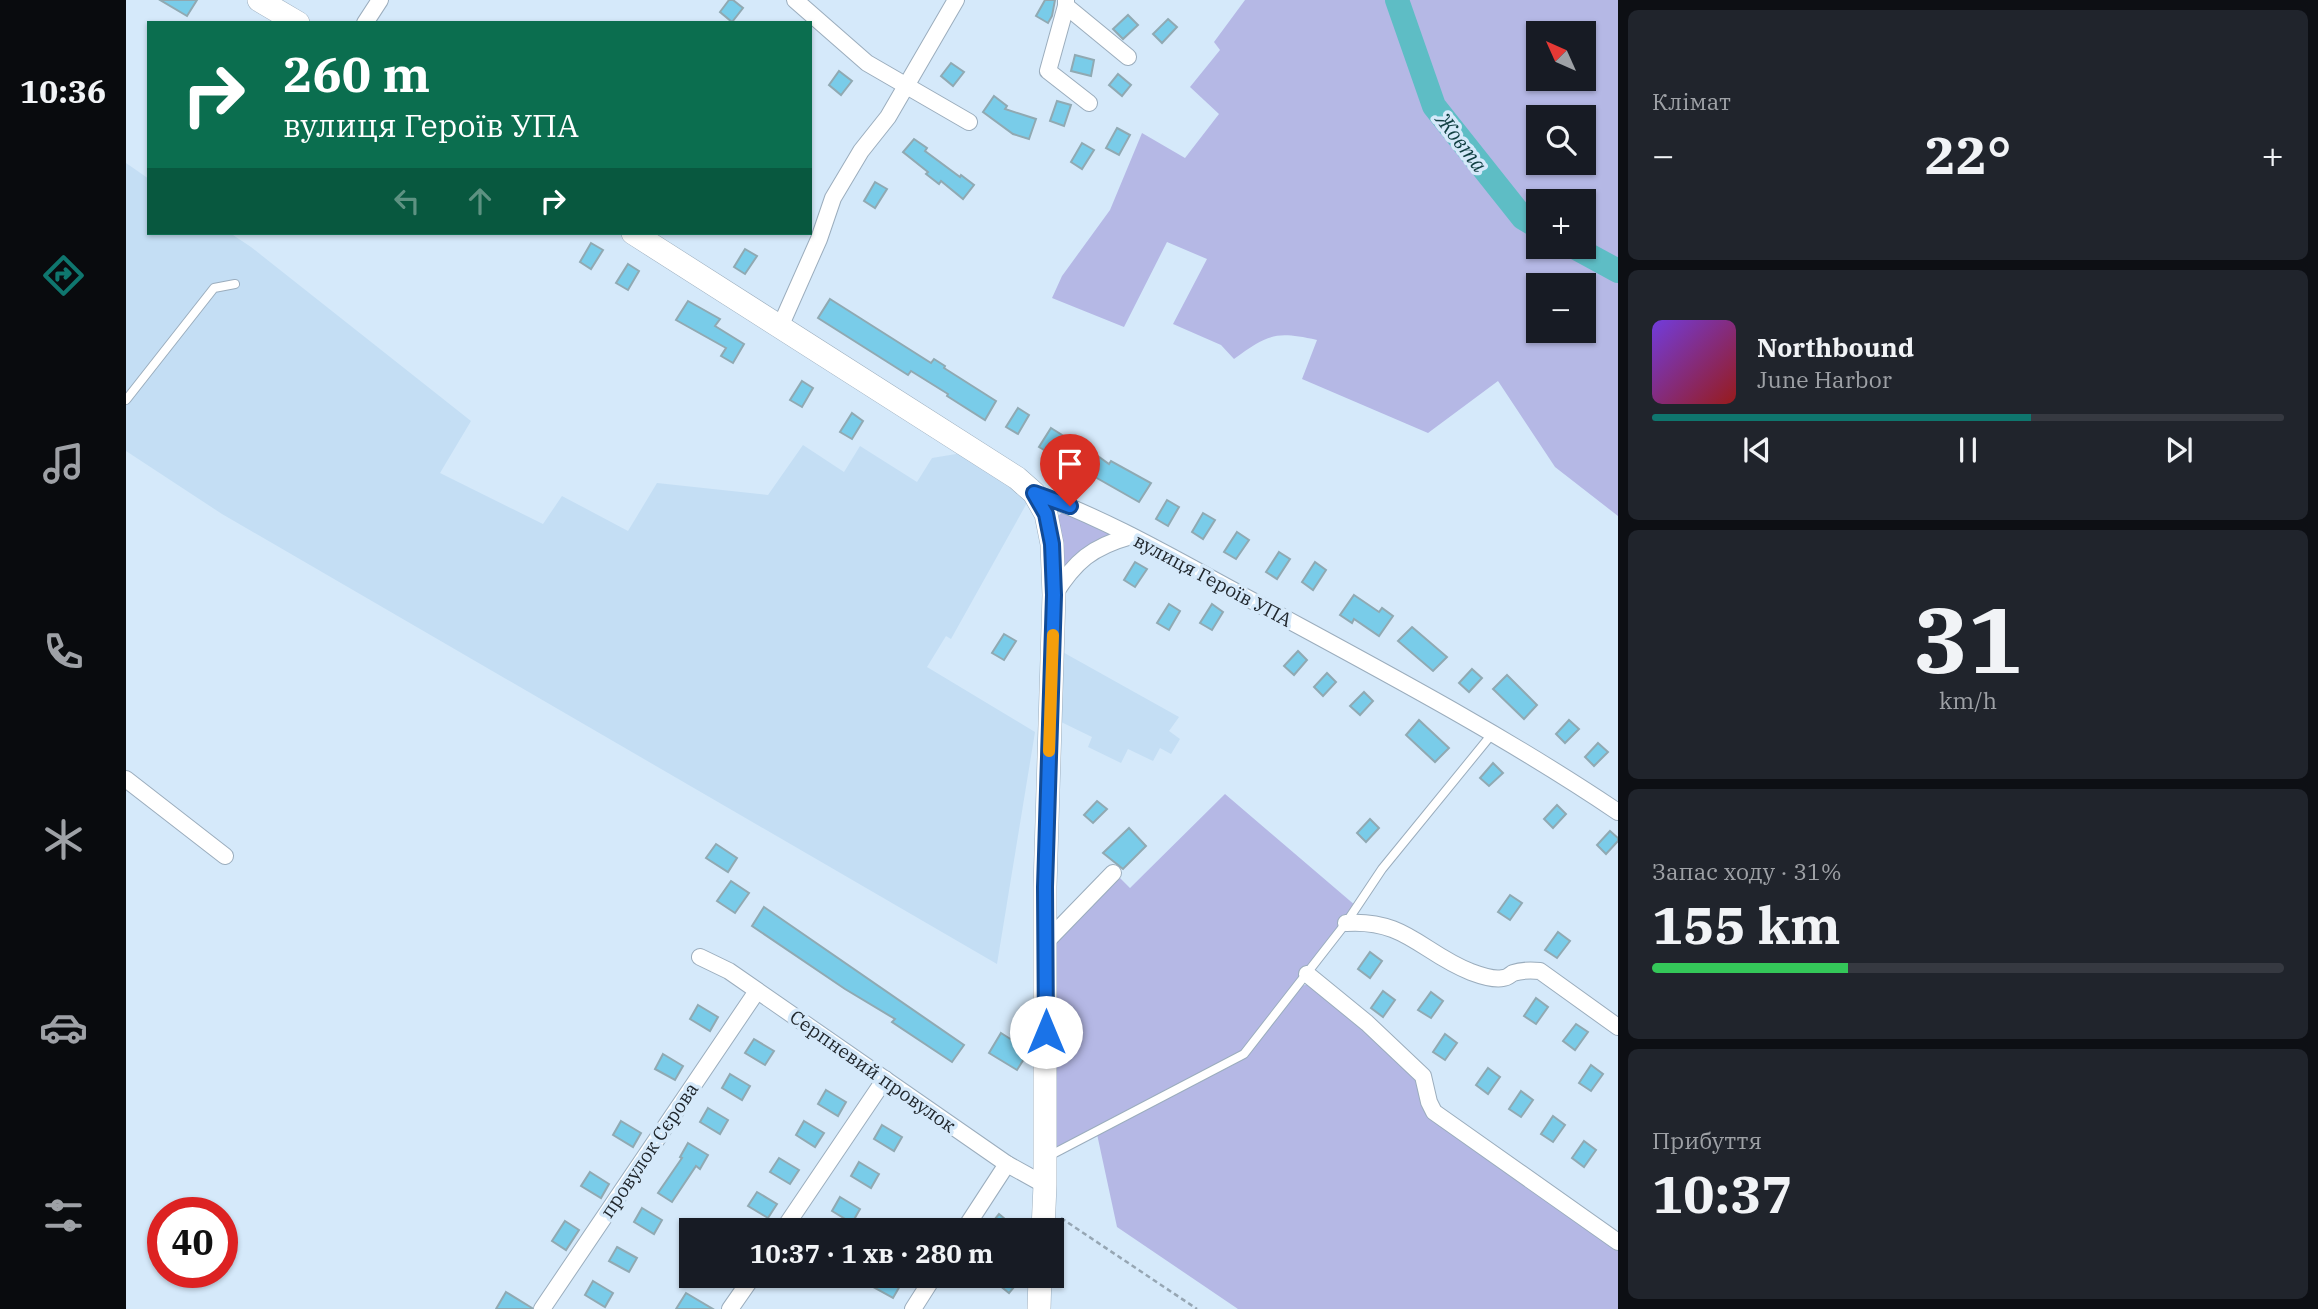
<!DOCTYPE html>
<html lang="uk">
<head>
<meta charset="utf-8">
<style>
	:root { --surface:#171b24; --page:#20242c; --text:#f1f3f6; --muted:#9ea1a6; --line:#363941; --accent:#0f766e }
	body { margin:0; font-family:"IBM Plex Serif",serif; background:var(--page); color:var(--text); height:100vh; display:flex; flex-direction:column; font-size:26px; white-space:nowrap }
	* { box-sizing:border-box; margin:0 }
	p { font-size:23px; color:var(--muted) }
	.icon { flex:none; width:38px; height:38px; fill:none; stroke:currentColor; stroke-width:2; stroke-linecap:round; stroke-linejoin:round }
	.map { position:relative; flex:1; overflow:hidden }
	.drawer { display:flex; flex-direction:column; gap:10px; padding:10px; background:#0d0f14; width:700px }
	.drawer>* { flex:none }
	.hud { position:absolute; left:21px; top:21px; width:665px; height:214px; border-radius:0px; box-shadow:0 2px 5px #0004; background:#0b6e4f; color:#fff; overflow:hidden }
	.needle { width:46px; rotate:315deg }
	.tools { position:absolute; left:1400px; top:21px; display:grid; gap:14px }
	.tools a { display:grid; place-items:center; width:70px; height:70px; border-radius:0px; background:var(--surface); box-shadow:0 2px 5px #0004; font-size:35px }
	.speed { position:absolute; left:21px; top:1197px; display:flex; gap:14px; font-size:35px; font-weight:700; text-align:center }
	.speed>* { display:grid; place-content:center; width:91px; height:91px; border-radius:50%; background:var(--surface); box-shadow:0 2px 5px #0004; line-height:1 }
	.speed .limit { border:10px solid #d22; background:#fff; color:#111 }
	.pin { position:absolute; display:grid; place-items:center; width:60px; height:60px; color:#fff; margin:-72px -30px; border-radius:50% 50% 50% 0; rotate:-45deg; box-shadow:0 0 7px #0007 }
	.pin .icon { rotate:45deg }
	.me { position:absolute; width:77px; margin:-38px; rotate:0deg; stroke-linejoin:round; filter:drop-shadow(0 0 5px #0008) }
	.turn { display:flex; align-items:center; gap:24px; height:147px; padding:0 21px; font-size:32px }
	.turn .icon { width:91px; height:91px; stroke-width:2.5 }
	.turn b { display:block; font-size:49px; line-height:60px }
	.lanes { display:flex; align-items:center; height:66px; padding:0 21px; background:#0003; justify-content:center; gap:35px; direction:ltr }
	.lanes .off { opacity:.35 }
	.big { font-size:52px; font-weight:800; line-height:1.1 }
	.drawer .card { flex:1; display:flex; flex-direction:column; justify-content:center; gap:10px; min-width:0; padding:0 24px; border-radius:10px; background:var(--page) }
	.drawer .dial { align-items:center; gap:0 }
	.dial b { font-size:91px; line-height:1 }
	.song { display:flex; align-items:center; gap:21px }
	.cover { width:84px; height:84px; border-radius:10px; background:linear-gradient(135deg,hsl(260 70% 55%),hsl(0 70% 35%)) }
	.played { height:7px; border-radius:4px; background:linear-gradient(90deg,var(--accent) 60%,var(--line) 60%) }
	.keys { display:flex; justify-content:space-around; direction:ltr }
	.heat { display:flex; justify-content:space-between; align-items:center; font-size:38px; direction:ltr }
	.charge { height:10px; border-radius:5px; background:linear-gradient(90deg,#34c759 31%,var(--line) 0) }
	.trip { position:absolute; left:553px; top:1218px; width:385px; height:70px; border-radius:0px; background:var(--surface); box-shadow:0 2px 5px #0004; font-weight:800; line-height:70px; text-align:center }
	main { display:flex; flex:1; min-height:0 }
	.tab-bar { display:flex; flex-direction:column; width:126px; justify-content:space-around; align-items:center; background:#090b0e; color:var(--muted) }
	.tab-bar .icon { width:49px; height:49px }
	.tab-bar .active { color:var(--accent) }
	.tab-bar b { font-size:32px; color:var(--text) }
	.map>svg:first-child { display:block }
	.built { fill:#c4def4 }
	.green { fill:#b5b8e5; fill-rule:evenodd }
	.lines { fill:none; stroke-linecap:round; stroke-linejoin:round }
	.river { stroke:#5ebdc5; stroke-width:24 }
	.building { fill:#79cce9; stroke:#90a9b2; stroke-width:2 }
	.lane-casing { stroke:#9badbd; stroke-width:10 }
	.street-casing { stroke:#9badbd; stroke-width:18 }
	.secondary-casing { stroke:#9badbd; stroke-width:24 }
	.path { stroke:#96a6b3; stroke-width:2.5; stroke-dasharray:5 3.5; stroke-linecap:butt }
	.lane { stroke:#fff; stroke-width:8 }
	.street { stroke:#fff; stroke-width:16 }
	.secondary { stroke:#fff; stroke-width:23 }
	.route-casing { stroke:#114b97; stroke-width:18 }
	.route { stroke:#1a73e8; stroke-width:12 }
	.slow { stroke:#f59e0b; stroke-width:12 }
	.labels { text-anchor:middle; dominant-baseline:central; stroke-width:7; stroke-linejoin:round; paint-order:stroke }
	.street-label { font-size:19px; fill:#20272d; stroke:#d5e9fa }
	.water-label { font-size:21px; font-style:italic; fill:#103e41; stroke:#d5e9fa }
</style>
</head>
<body>
<main>
<nav class="tab-bar">
<b>10:36</b>
<svg class="icon active" aria-label="directions" viewBox="0 0 24 24"><path d="M12 3l9 9-9 9-9-9zM9 14v-3h6M13 9l2 2-2 2"/></svg>
<svg class="icon" aria-label="music" viewBox="0 0 24 24"><path d="M9 18V5l10-2v13"/><circle cx="6" cy="18" r="3"/><circle cx="16" cy="16" r="3"/></svg>
<svg class="icon" aria-label="phone" viewBox="0 0 24 24"><path d="M5 4h4l2 5-3 2q2 4 5 5l2-3 5 2v4C11 20 4 13 5 4z"/></svg>
<svg class="icon" aria-label="climate" viewBox="0 0 24 24"><path d="M12 3v18M4 7l16 10M4 17L20 7"/></svg>
<svg class="icon" aria-label="car" viewBox="0 0 24 24"><path d="M5 17H2v-5l4-1 3-4h7l3 4 3 1v5h-3M9 17h6M6 11h13"/><circle cx="7" cy="17" r="2"/><circle cx="17" cy="17" r="2"/></svg>
<svg class="icon" aria-label="filters" viewBox="0 0 24 24"><path d="M4 7h16M4 17h16"/><circle cx="9" cy="7" r="2"/><circle cx="15" cy="17" r="2"/></svg>
</nav>
<div class="map">
<svg width="1492" height="1309" viewBox="0 0 1492 1309">
	<rect width="100%" height="100%" fill="#d5e9fa"/>
	<!-- built -->
	<g class="built">
		<polygon points="0,163 23,179 23,233 104,233 125,247 345,421 314,473 417,524 436,496 502,531 531,483 642,495 677,445 718,472 734,446 791,482 806,458 836,453 887,485 902,501 825,639 820,636 801,667 909,732 871,964 96,514 0,451"/>
		<polygon points="933,650 1053,717 1043,731 1054,739 1045,754 1034,748 1027,761 1002,749 995,763 962,747 966,737 931,720"/>
	</g>
	<!-- green -->
	<g class="green">
		<path d="M1119 0H1492V516L1429 467 1372 381 1302 433 1176 379 1191 340C1149 331 1142 334 1108 359L1095 345 1047 324 1081 259 1041 242 998 327 926 298 936 276 984 210 1016 133 1059 158 1093 114 1064 87 1094 50 1088 42ZM1412 33H1458V79H1412ZM1412 117H1458V163H1412ZM1412 201H1458V247H1412ZM1412 285H1458V331H1412Z"/>
		<polygon points="938,511 994,535 935,577 930,521 933,515"/>
		<polygon points="1099,794 1230,906 1116,1052 929,1148 927,945 994,878 1004,888"/>
		<polygon points="1183,984 1289,1073 1296,1094 1492,1246 1492,1309 1112,1309 991,1227 971,1134 1107,1065 1119,1056 1175,986"/>
	</g>
	<g class="lines">
		<!-- river -->
		<g class="river">
			<polyline points="1271,0 1308,106 1397,218 1412,227"/>
			<polyline points="1448,247 1492,271"/>
		</g>
	</g>
	<!-- building -->
	<g class="building">
		<polygon points="34,0 71,0 61,16"/>
		<polygon points="603,0 607,0 617,8 606,22 594,12"/>
		<polygon points="919,0 929,0 926,16 922,23 910,16"/>
		<polygon points="1002,15 1012,25 997,39 987,29"/>
		<polygon points="1042,19 1051,27 1036,43 1027,34"/>
		<polygon points="949,55 968,60 965,76 945,71"/>
		<polygon points="825,63 838,72 827,86 815,76"/>
		<polygon points="713,71 726,81 715,95 703,85"/>
		<polygon points="992,74 1005,85 996,96 983,85"/>
		<polygon points="868,96 881,106 879,109 910,119 903,139 887,134 857,112"/>
		<polygon points="931,101 945,105 938,126 924,121"/>
		<polygon points="991,128 1004,135 993,155 980,148"/>
		<polygon points="788,139 801,148 799,151 834,177 835,175 848,185 837,199 815,181 813,184 800,174 802,172 777,152"/>
		<polygon points="956,143 968,150 956,169 945,162"/>
		<polygon points="749,182 761,189 749,208 738,201"/>
		<polygon points="465,243 477,250 465,269 454,262"/>
		<polygon points="619,249 631,256 619,274 608,267"/>
		<polygon points="502,264 513,271 502,290 490,283"/>
		<polygon points="704,299 805,363 808,359 819,366 818,368 870,401 859,420 821,396 822,394 785,371 782,375 692,318"/>
		<polygon points="562,301 594,319 589,326 618,344 607,363 595,356 600,348 550,320"/>
		<polygon points="676,381 687,388 676,407 664,400"/>
		<polygon points="892,408 903,415 892,434 880,427"/>
		<polygon points="726,413 737,421 726,439 714,432"/>
		<polygon points="925,428 949,443 951,441 983,464 985,461 1025,483 1013,502 969,477 967,480 926,452 925,454 913,447"/>
		<polygon points="1041,500 1053,507 1042,526 1030,519"/>
		<polygon points="1077,513 1089,520 1077,539 1066,532"/>
		<polygon points="1111,532 1123,540 1110,559 1098,552"/>
		<polygon points="1153,552 1164,559 1151,579 1140,572"/>
		<polygon points="1009,562 1021,569 1009,587 998,580"/>
		<polygon points="1189,562 1200,570 1187,590 1176,582"/>
		<polygon points="1228,595 1253,612 1256,608 1267,616 1253,636 1228,619 1226,623 1214,615"/>
		<polygon points="1043,604 1054,611 1043,630 1031,623"/>
		<polygon points="1086,604 1097,612 1086,630 1074,623"/>
		<polygon points="1286,627 1321,657 1307,671 1272,641"/>
		<polygon points="878,634 890,641 878,660 866,653"/>
		<polygon points="1172,651 1181,660 1168,675 1158,666"/>
		<polygon points="1346,669 1356,678 1343,692 1333,683"/>
		<polygon points="1201,673 1210,682 1197,696 1188,687"/>
		<polygon points="1381,675 1411,705 1398,719 1367,689"/>
		<polygon points="1238,692 1247,701 1234,715 1224,706"/>
		<polygon points="1293,720 1323,748 1309,762 1280,735"/>
		<polygon points="1443,720 1453,729 1439,743 1430,734"/>
		<polygon points="1472,743 1482,752 1468,766 1459,757"/>
		<polygon points="1367,763 1377,773 1363,786 1354,778"/>
		<polygon points="971,801 981,809 967,823 958,815"/>
		<polygon points="1431,805 1440,814 1427,828 1418,819"/>
		<polygon points="1244,819 1253,828 1240,842 1231,833"/>
		<polygon points="1003,828 1020,846 997,869 977,853"/>
		<polygon points="1484,831 1492,838 1492,841 1480,854 1471,845"/>
		<polygon points="590,844 611,858 602,872 580,858"/>
		<polygon points="605,881 623,893 609,913 591,901"/>
		<polygon points="1384,895 1396,903 1384,920 1372,912"/>
		<polygon points="638,907 838,1045 826,1062 766,1022 769,1019 719,989 626,926"/>
		<polygon points="1432,932 1444,941 1431,958 1419,950"/>
		<polygon points="1244,952 1256,961 1244,978 1232,969"/>
		<polygon points="1257,991 1269,1000 1257,1017 1245,1008"/>
		<polygon points="1305,992 1317,1001 1305,1018 1292,1010"/>
		<polygon points="1410,998 1422,1007 1410,1024 1398,1016"/>
		<polygon points="572,1005 592,1017 584,1031 564,1019"/>
		<polygon points="1450,1024 1462,1032 1449,1050 1437,1041"/>
		<polygon points="875,1033 903,1051 891,1070 863,1053"/>
		<polygon points="1319,1034 1331,1043 1319,1060 1307,1052"/>
		<polygon points="628,1039 648,1051 639,1065 619,1053"/>
		<polygon points="537,1054 557,1066 549,1080 529,1069"/>
		<polygon points="1465,1065 1477,1074 1465,1091 1453,1083"/>
		<polygon points="1362,1068 1374,1077 1362,1094 1350,1085"/>
		<polygon points="604,1074 624,1086 616,1100 596,1088"/>
		<polygon points="700,1090 720,1102 712,1116 692,1104"/>
		<polygon points="1395,1091 1407,1100 1395,1117 1383,1109"/>
		<polygon points="582,1108 602,1120 594,1134 574,1122"/>
		<polygon points="1427,1116 1439,1125 1427,1142 1415,1134"/>
		<polygon points="495,1121 515,1133 507,1147 487,1135"/>
		<polygon points="678,1121 698,1133 689,1147 670,1135"/>
		<polygon points="756,1125 776,1137 768,1151 748,1139"/>
		<polygon points="1458,1141 1470,1150 1458,1167 1446,1158"/>
		<polygon points="562,1143 582,1155 574,1169 570,1166 546,1202 532,1193 556,1158 554,1157"/>
		<polygon points="653,1158 673,1170 664,1184 644,1172"/>
		<polygon points="733,1162 753,1174 745,1188 725,1176"/>
		<polygon points="464,1172 483,1184 475,1198 455,1186"/>
		<polygon points="631,1192 651,1204 642,1218 622,1206"/>
		<polygon points="714,1197 734,1209 726,1223 706,1211"/>
		<polygon points="516,1208 536,1220 528,1234 508,1222"/>
		<polygon points="873,1214 892,1230 860,1230"/>
		<polygon points="439,1221 453,1230 440,1250 426,1241"/>
		<polygon points="491,1247 511,1258 503,1272 483,1261"/>
		<polygon points="754,1276 761,1276 775,1284 767,1298 747,1287"/>
		<polygon points="862,1276 887,1276 893,1281 883,1293"/>
		<polygon points="467,1281 487,1293 479,1307 459,1295"/>
		<polygon points="380,1292 406,1308 406,1309 370,1309"/>
		<polygon points="560,1293 587,1309 550,1309"/>
	</g>
	<g class="lines">
		<defs>
			<g id="lane">
				<polyline points="0,400 88,288 109,284"/>
				<polyline points="921,1157 1118,1054 1220,923 1256,869 1366,734"/>
			</g>
			<g id="street">
				<polyline points="669,0 741,63 843,122"/>
				<polyline points="940,0 940,6 1002,57"/>
				<polyline points="940,6 922,71 963,103"/>
				<polyline points="239,23 254,0"/>
				<polyline points="654,327 693,239 707,198 735,151 762,117 830,0"/>
				<path d="M908 493C989 522 1064 568 1140 608 1258 672 1381 737 1492 812"/>
				<path d="M928 595C949 561 966 547 1005 536"/>
				<polyline points="0,779 99,856"/>
				<path d="M1220 923C1280 919 1296 953 1345 972 1353 975 1369 980 1377 978 1381 978 1384 975 1387 973 1396 970 1404 970 1414 971L1492 1027"/>
				<polyline points="920,942 987,873"/>
				<polyline points="574,957 603,971 881,1164 919,1185"/>
				<polyline points="1181,974 1241,1023 1297,1076 1303,1102 1308,1112 1492,1242"/>
				<polyline points="657,1230 759,1079"/>
				<polyline points="838,1230 881,1164"/>
				<polyline points="416,1309 631,991"/>
				<polyline points="604,1309 627,1276"/>
				<polyline points="787,1309 808,1276"/>
			</g>
			<g id="secondary">
				<polyline points="133,0 172,23"/>
				<polyline points="507,233 891,478 908,493 920,514 926,544 928,595 919,887 919,1185 917,1230"/>
				<polyline points="913,1309 914,1276"/>
			</g>
		</defs>
		<!-- lane casing -->
		<use href="#lane" class="lane-casing"/>
		<!-- street casing -->
		<use href="#street" class="street-casing"/>
		<!-- secondary casing -->
		<use href="#secondary" class="secondary-casing"/>
		<!-- path -->
		<polyline class="path" points="935,1218 1071,1309"/>
		<!-- lane -->
		<use href="#lane" class="lane"/>
		<!-- street -->
		<use href="#street" class="street"/>
		<!-- secondary -->
		<use href="#secondary" class="secondary"/>
	</g>
	<g class="lines">
		<defs>
			<polyline id="route" points="920,1032 919,887 928,595 926,544 920,514 908,493 944,506"/>
		</defs>
		<!-- route casing -->
		<use href="#route" class="route-casing"/>
		<!-- route -->
		<use href="#route" class="route"/>
		<!-- slow -->
		<polyline class="slow" points="923,751 927,635"/>
	</g>
	<g class="labels">
		<!-- street labels -->
		<g class="street-label">
			<text transform="translate(1087 580) rotate(28)">вулиця Героїв УПА</text>
			<text transform="translate(747 1071) rotate(35)">Серпневий провулок</text>
			<text transform="translate(523 1150) rotate(-56)">провулок Сєрова</text>
		</g>
		<!-- water labels -->
		<g class="water-label">
			<text transform="translate(1336 142) rotate(52)">Жовта</text>
		</g>
	</g>
</svg>
<div class="tools">
<a><svg class="needle" viewBox="-14 -14 28 28"><path d="M0-13l5 13h-10z" fill="#e53935"/><path d="M0 13l5-13h-10z" fill="#9ea1a6"/></svg></a>
<a><svg class="icon" aria-label="search" viewBox="0 0 24 24"><circle cx="10" cy="10" r="6"/><path d="M15 15l6 6"/></svg></a>
<a>+</a>
<a>−</a>
</div>
<div class="speed"><div class="limit">40</div></div>
<div class="pin" style="left:944px;top:506px;background:#d93025"><svg class="icon" aria-label="arrive" viewBox="0 0 24 24"><path d="M6 21V4h12l-3 4 3 4H6"/></svg></div>
<svg class="me" style="left:920px;top:1032px" viewBox="-20 -20 40 40"><circle r="19" fill="#fff"/><path d="M0-13L10 11 0 6-10 11z" fill="#1a73e8"/></svg>
<div class="trip">10:37 · 1 хв · 280 m</div>
<div class="hud">
<div class="turn"><svg class="icon" aria-label="right" viewBox="0 0 24 24"><path d="M7 20v-9h11M14 6l5 5-5 5"/></svg><div><b>260 m</b>вулиця Героїв УПА</div></div>
<div class="lanes"><svg class="icon off" aria-label="left" viewBox="0 0 24 24"><path d="M17 20v-9H6M10 6l-5 5 5 5"/></svg><svg class="icon off" aria-label="ahead" viewBox="0 0 24 24"><path d="M12 20V5M6 11l6-6 6 6"/></svg><svg class="icon" aria-label="right" viewBox="0 0 24 24"><path d="M7 20v-9h11M14 6l5 5-5 5"/></svg></div>
</div>
</div>
<section class="drawer">
<div class="card"><p>Клімат</p>
<div class="heat"><a>−</a><b class="big">22°</b><a>+</a></div>
</div>
<div class="card">
<div class="song"><i class="cover"></i><div><b>Northbound</b><p>June Harbor</p></div></div>
<div class="played"></div>
<div class="keys"><svg class="icon" aria-label="previous" viewBox="0 0 24 24"><path d="M18 5L8 12l10 7zM5 5v14"/></svg><svg class="icon" aria-label="pause" viewBox="0 0 24 24"><path d="M8 5v14M16 5v14"/></svg><svg class="icon" aria-label="next" viewBox="0 0 24 24"><path d="M6 5l10 7-10 7zM19 5v14"/></svg></div>
</div>
<div class="card dial"><b>31</b><p>km/h</p></div>
<div class="card"><p>Запас ходу · 31%</p><b class="big">155 km</b><div class="charge"></div></div>
<div class="card"><p>Прибуття</p><b class="big">10:37</b></div>
</section>
</main>
</body>
</html>
